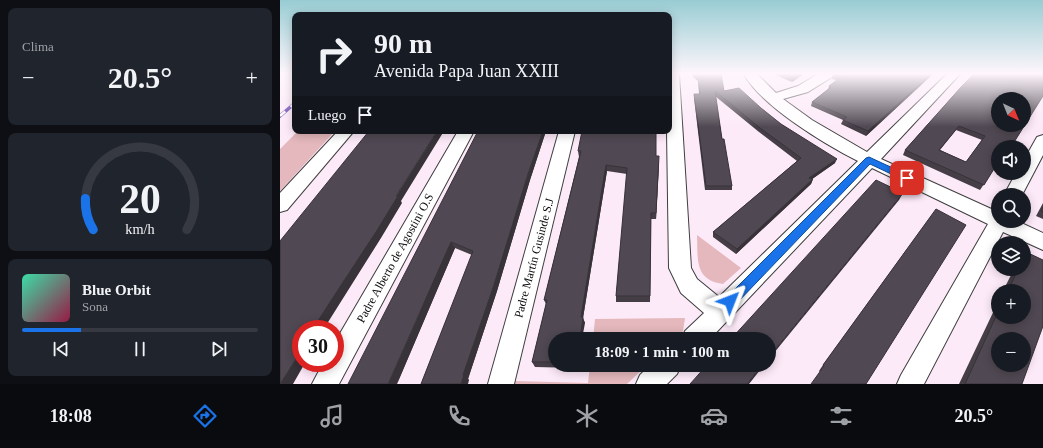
<!DOCTYPE html>
<html lang="es">
<head>
<meta charset="utf-8">
<style>
	:root { --surface:#171b24; --page:#20242c; --text:#f1f3f6; --muted:#9ea1a6; --line:#363941; --accent:#1a73e8 }
	body { margin:0; font-family:Georgia,serif; background:var(--page); color:var(--text); height:100vh; display:flex; flex-direction:column; font-size:15px; white-space:nowrap }
	* { box-sizing:border-box; margin:0 }
	p { font-size:13px; color:var(--muted) }
	.icon { flex:none; width:22px; height:22px; fill:none; stroke:currentColor; stroke-width:2; stroke-linecap:round; stroke-linejoin:round }
	.map { position:relative; flex:1; overflow:hidden }
	.panel { display:flex; flex-direction:column; gap:8px; padding:8px; background:#0d0f14; width:280px }
	.panel>* { flex:none }
	.banner { position:absolute; left:12px; top:12px; width:380px; height:122px; border-radius:8px; box-shadow:0 2px 10px #0003; background:#171b24; color:var(--text); overflow:hidden }
	.needle { width:26px; rotate:137deg }
	.tools { position:absolute; left:711px; top:92px; display:grid; gap:8px }
	.tools a { display:grid; place-items:center; width:40px; height:40px; border-radius:50%; background:var(--surface); box-shadow:0 2px 10px #0003; font-size:20px }
	.speed { position:absolute; left:12px; top:320px; display:flex; gap:8px; font-size:20px; font-weight:700; text-align:center }
	.speed>* { display:grid; place-content:center; width:52px; height:52px; border-radius:50%; background:var(--surface); box-shadow:0 2px 10px #0003; line-height:1 }
	.speed .limit { border:6px solid #d22; background:#fff; color:#111 }
	.pin { position:absolute; display:grid; place-items:center; width:34px; height:34px; color:#fff; margin:-17px; border-radius:8px; box-shadow:0 2px 6px #0006 }
	.me { position:absolute; width:44px; margin:-22px; rotate:45deg; stroke-linejoin:round; filter:drop-shadow(0 0 3px #0008) }
	.turn { display:flex; align-items:center; gap:14px; height:84px; padding:0 16px; font-size:18px }
	.turn .icon { width:52px; height:52px; stroke-width:2.5 }
	.turn b { display:block; font-size:28px; line-height:34px }
	.then { display:flex; align-items:center; height:38px; padding:0 16px; background:#0003; gap:8px; font-size:15px }
	.big { font-size:30px; font-weight:700; line-height:1.1 }
	.panel .tile { flex:1; display:flex; flex-direction:column; justify-content:center; gap:6px; min-width:0; padding:0 14px; border-radius:8px; background:var(--page) }
	.panel .dial { align-items:center; gap:0 }
	.dial svg { height:104px; overflow:visible; fill:none; stroke:var(--line); stroke-width:7; stroke-linecap:round; text-anchor:middle }
	.dial text { fill:var(--text); stroke:none }
	.song { display:flex; align-items:center; gap:12px }
	.cover { width:48px; height:48px; border-radius:6px; background:linear-gradient(135deg,hsl(160 70% 55%),hsl(340 70% 35%)) }
	.played { height:4px; border-radius:2px; background:linear-gradient(90deg,var(--accent) 25%,var(--line) 25%) }
	.keys { display:flex; justify-content:space-around; direction:ltr }
	.heat { display:flex; justify-content:space-between; align-items:center; font-size:22px; direction:ltr }
	.trip { position:absolute; left:268px; top:332px; width:228px; height:40px; border-radius:20px; background:var(--surface); box-shadow:0 2px 10px #0003; font-weight:700; line-height:40px; text-align:center }
	.tabs { display:flex; height:64px; justify-content:space-around; align-items:center; background:#090b0e; color:var(--muted) }
	.tabs .icon { width:28px; height:28px }
	.tabs .active { color:var(--accent) }
	.tabs b { font-size:18px; color:var(--text) }
	main { display:flex; flex:1; min-height:0 }
	.map>svg:first-child { display:block }
	.green { fill:#e4b8bc }
	.lines { fill:none; stroke-linecap:round; stroke-linejoin:round }
	.street-casing { stroke:#3e3e3e; stroke-width:2 }
	.street { fill:#fff; fill-rule:evenodd }
	.rail-casing { stroke:#5f31ad; stroke-width:3.5 }
	.rail { stroke:#fff; stroke-width:2.5; stroke-dasharray:7; stroke-linecap:butt }
	.wall { fill:#453e47; fill-rule:evenodd }
	.shaded-wall { fill:#383239 }
	.building { fill:#504852; stroke:#383239; fill-rule:evenodd }
	.route { fill:#1a73e8; stroke:#114b97 }
	.labels { text-anchor:middle; dominant-baseline:central; stroke-width:4; stroke-linejoin:round; paint-order:stroke }
	.street-label { font-size:12px; fill:#0b0b0b; stroke:#fff }
</style>
</head>
<body>
<main>
<section class="panel">
<div class="tile"><p>Clima</p>
<div class="heat"><a>−</a><b class="big">20.5°</b><a>+</a></div>
</div>
<div class="tile dial"><svg viewBox="0 0 100 80">
<path d="M14 69A42 42 0 1 1 86 69"/>
<path d="M14 69A42 42 0 0 1 8 45" stroke="#1a73e8"/>
<text x="50" y="56" font-size="32" font-weight="700">20</text>
<text x="50" y="72" font-size="11">km/h</text>
</svg></div>
<div class="tile">
<div class="song"><i class="cover"></i><div><b>Blue Orbit</b><p>Sona</p></div></div>
<div class="played"></div>
<div class="keys"><svg class="icon" aria-label="previous" viewBox="0 0 24 24"><path d="M18 5L8 12l10 7zM5 5v14"/></svg><svg class="icon" aria-label="pause" viewBox="0 0 24 24"><path d="M8 5v14M16 5v14"/></svg><svg class="icon" aria-label="next" viewBox="0 0 24 24"><path d="M6 5l10 7-10 7zM19 5v14"/></svg></div>
</div>
</section>
<div class="map">
<svg width="763" height="384" viewBox="0 0 763 384">
	<rect width="100%" height="100%" fill="#fdeaf9"/>
	<!-- green -->
	<g class="green">
		<polygon points="18,131 55,131 0,191 0,149"/>
		<path d="M417 235 461 268 443 284C414 280 418 259 417 235Z"/>
		<polygon points="405,318 403,331 395,339 313,339 315,319"/>
		<polygon points="310,365 367,365 347,384 233,384 234,381 308,383"/>
	</g>
	<g class="lines">
		<defs>
			<g id="street">
				<path d="M389 74H399L411 268 417 279 439 297 578 161C546 145 480 105 464 74H477L496 93 518 86 538 74H553L552 77 528 92 503 99 532 120 587 152 667 74H680L601 159 718 212V221H737L763 233V250L723 232 644 384H617L621 375 708 224 592 168 430 339H402L405 331 424 313 401 293 389 268 387 131H389Z"/>
				<polygon points="58,131 74,131 7,210 0,212 0,193"/>
				<polygon points="178,131 194,131 59,384 32,384 43,363 55,363 55,342"/>
				<polygon points="279,131 295,131 234,384 208,384"/>
				<polygon points="763,135 763,155 742,195 724,195 736,173 744,173 744,160 757,137"/>
				<polygon points="370,365 401,365 397,374 387,384 356,384 360,375"/>
			</g>
		</defs>
		<!-- street casing -->
		<use href="#street" class="street-casing"/>
		<!-- street -->
		<use href="#street" class="street"/>
		<defs>
			<polyline id="rail" points="0,116 15,103"/>
		</defs>
		<!-- rail casing -->
		<use href="#rail" class="rail-casing"/>
		<!-- rail -->
		<use href="#rail" class="rail"/>
	</g>
	<!-- wall -->
	<g class="wall">
		<polygon points="413,74 441,74 444,91 481,108 501,124 555,163 532,179 533,179 531,184 456,254 433,237 433,232 517,161 479,132 435,96 442,139 452,186 452,190 425,190 414,98 414,94 419,94 418,81 413,77"/>
		<polygon points="493,74 524,74 512,82"/>
		<polygon points="554,74 653,74 586,136 561,124 563,120 531,106 532,102 548,90 549,86 557,80 552,79"/>
		<path d="M682 86 718 147V167L716 170 714 169 700 190 623 155 625 150ZM676 130 702 140 686 162 660 150Z"/>
		<polygon points="198,131 266,131 250,180 217,291 188,379 189,380 141,384 192,255 175,248 117,384"/>
		<polygon points="298,151 376,156 379,163 376,219 371,219 370,302 336,302 336,296 347,174 327,171 303,318 305,323 275,339 275,365 298,365 298,368 255,367 252,362 266,304 264,300 299,157"/>
		<polygon points="763,203 763,219 756,216"/>
		<polygon points="656,209 540,372 539,371 543,365"/>
		<polygon points="746,252 742,384 679,384 718,302 718,317 744,291 723,291 734,269 744,269 744,254"/>
	</g>
	<!-- shaded-wall -->
	<g class="shaded-wall">
		<polygon points="519,74 524,74 512,82 513,78"/>
		<polygon points="651,74 653,74 586,136 588,131"/>
		<polygon points="157,131 164,131 121,201 122,203 101,238 45,327 46,328 45,329 34,329 37,322"/>
		<polygon points="263,131 266,131 250,180 217,291 188,379 189,380 188,384 181,384 183,375"/>
		<polygon points="379,156 379,163 376,219 376,213"/>
		<polygon points="557,159 555,163 528,182 529,178"/>
		<polygon points="326,165 327,171 303,318 305,323 302,339 300,339 301,317"/>
		<polygon points="533,179 531,184 456,254 457,249"/>
		<polygon points="623,193 619,200 489,359 489,357"/>
		<polygon points="171,242 175,248 117,384 108,384"/>
		<polygon points="21,351 21,363 25,363 13,384 0,384"/>
		<polygon points="482,365 484,365 469,384 467,384"/>
	</g>
	<!-- building -->
	<g class="building">
		<polygon points="414,74 441,74 444,91 459,88 481,108 501,124 557,159 529,178 533,179 457,249 433,232 521,158 480,128 435,91 442,139 444,139 452,186 426,186 414,94 420,94 418,77"/>
		<polygon points="503,74 519,74 513,78"/>
		<polygon points="554,74 651,74 588,131 563,120 567,117 532,102 551,87 549,86 561,77"/>
		<path d="M694 74H763V96L731 147H718V164H717L704 185 625 150 682 86ZM718 99H744V125H718ZM679 126 705 136 686 162 659 150Z"/>
		<polygon points="89,131 157,131 116,196 118,196 96,232 37,322 39,322 34,329 21,329 21,351 0,384 0,241"/>
		<polygon points="198,131 263,131 248,174 214,285 183,375 184,375 181,384 141,384 193,251 171,242 108,384 68,384"/>
		<polygon points="302,131 376,131 376,156 379,156 376,213 371,213 370,296 336,296 347,168 326,165 301,317 303,317 300,339 275,339 275,362 252,362 267,300 264,300 301,151 298,151"/>
		<polygon points="596,180 623,193 489,357 489,339 451,339"/>
		<polygon points="763,206 763,212 761,211"/>
		<polygon points="656,209 686,225 586,384 531,384 544,366 543,365"/>
		<path d="M746 252 763 260V326L742 384H685L718 312V317H744V291H728L738 269H744V256ZM718 339H744V365H718Z"/>
		<polygon points="427,365 482,365 467,384 410,384"/>
	</g>
	<!-- sky -->
	<linearGradient id="sky" x2="0" y2="1"><stop stop-color="#98ccd3"/><stop offset="0.58" stop-color="#fef6fc"/><stop offset="1" stop-color="#fef6fc" stop-opacity="0"/></linearGradient>
	<rect width="763" height="127" fill="url(#sky)"/>
	<!-- route -->
	<polygon class="route" points="589,157 630,176 631,178 630,180 624,180 590,164 455,305 450,306 446,305 445,301 446,298 586,158"/>
	<g class="labels">
		<!-- street labels -->
		<g class="street-label">
			<text transform="translate(115 258) rotate(-61)">Padre Alberto de Agostini O.S</text>
			<text transform="translate(254 258) rotate(-75)">Padre Martín Gusinde S.J</text>
		</g>
	</g>
</svg>
<div class="tools">
<a><svg class="needle" viewBox="-14 -14 28 28"><path d="M0-13l5 13h-10z" fill="#e53935"/><path d="M0 13l5-13h-10z" fill="#9ea1a6"/></svg></a>
<a><svg class="icon" aria-label="sound" viewBox="0 0 24 24"><path d="M4 9h4l5-4v14l-5-4H4zM17 9q2 3 0 6"/></svg></a>
<a><svg class="icon" aria-label="search" viewBox="0 0 24 24"><circle cx="10" cy="10" r="6"/><path d="M15 15l6 6"/></svg></a>
<a><svg class="icon" aria-label="layers" viewBox="0 0 24 24"><path d="M12 4l9 5-9 5-9-5zM3 14l9 5 9-5"/></svg></a>
<a>+</a>
<a>−</a>
</div>
<div class="speed"><div class="limit">30</div></div>
<div class="pin" style="left:627px;top:178px;background:#d93025"><svg class="icon" aria-label="arrive" viewBox="0 0 24 24"><path d="M6 21V4h12l-3 4 3 4H6"/></svg></div>
<svg class="me" style="left:450px;top:301px" viewBox="-20 -20 40 40"><path d="M0-17L14 15 0 8-14 15z" fill="#1a73e8" stroke="#fff" stroke-width="4"/></svg>
<div class="trip">18:09 · 1 min · 100 m</div>
<div class="banner">
<div class="turn"><svg class="icon" aria-label="right" viewBox="0 0 24 24"><path d="M7 20v-9h11M14 6l5 5-5 5"/></svg><div><b>90 m</b>Avenida Papa Juan XXIII</div></div>
<div class="then">Luego<svg class="icon" aria-label="arrive" viewBox="0 0 24 24"><path d="M6 21V4h12l-3 4 3 4H6"/></svg></div>
</div>
</div>
</main>
<nav class="tabs">
<b>18:08</b>
<svg class="icon active" aria-label="directions" viewBox="0 0 24 24"><path d="M12 3l9 9-9 9-9-9zM9 14v-3h6M13 9l2 2-2 2"/></svg>
<svg class="icon" aria-label="music" viewBox="0 0 24 24"><path d="M9 18V5l10-2v13"/><circle cx="6" cy="18" r="3"/><circle cx="16" cy="16" r="3"/></svg>
<svg class="icon" aria-label="phone" viewBox="0 0 24 24"><path d="M5 4h4l2 5-3 2q2 4 5 5l2-3 5 2v4C11 20 4 13 5 4z"/></svg>
<svg class="icon" aria-label="climate" viewBox="0 0 24 24"><path d="M12 3v18M4 7l16 10M4 17L20 7"/></svg>
<svg class="icon" aria-label="car" viewBox="0 0 24 24"><path d="M5 17H2v-5l4-1 3-4h7l3 4 3 1v5h-3M9 17h6M6 11h13"/><circle cx="7" cy="17" r="2"/><circle cx="17" cy="17" r="2"/></svg>
<svg class="icon" aria-label="filters" viewBox="0 0 24 24"><path d="M4 7h16M4 17h16"/><circle cx="9" cy="7" r="2"/><circle cx="15" cy="17" r="2"/></svg>
<b>20.5°</b>
</nav>
</body>
</html>
